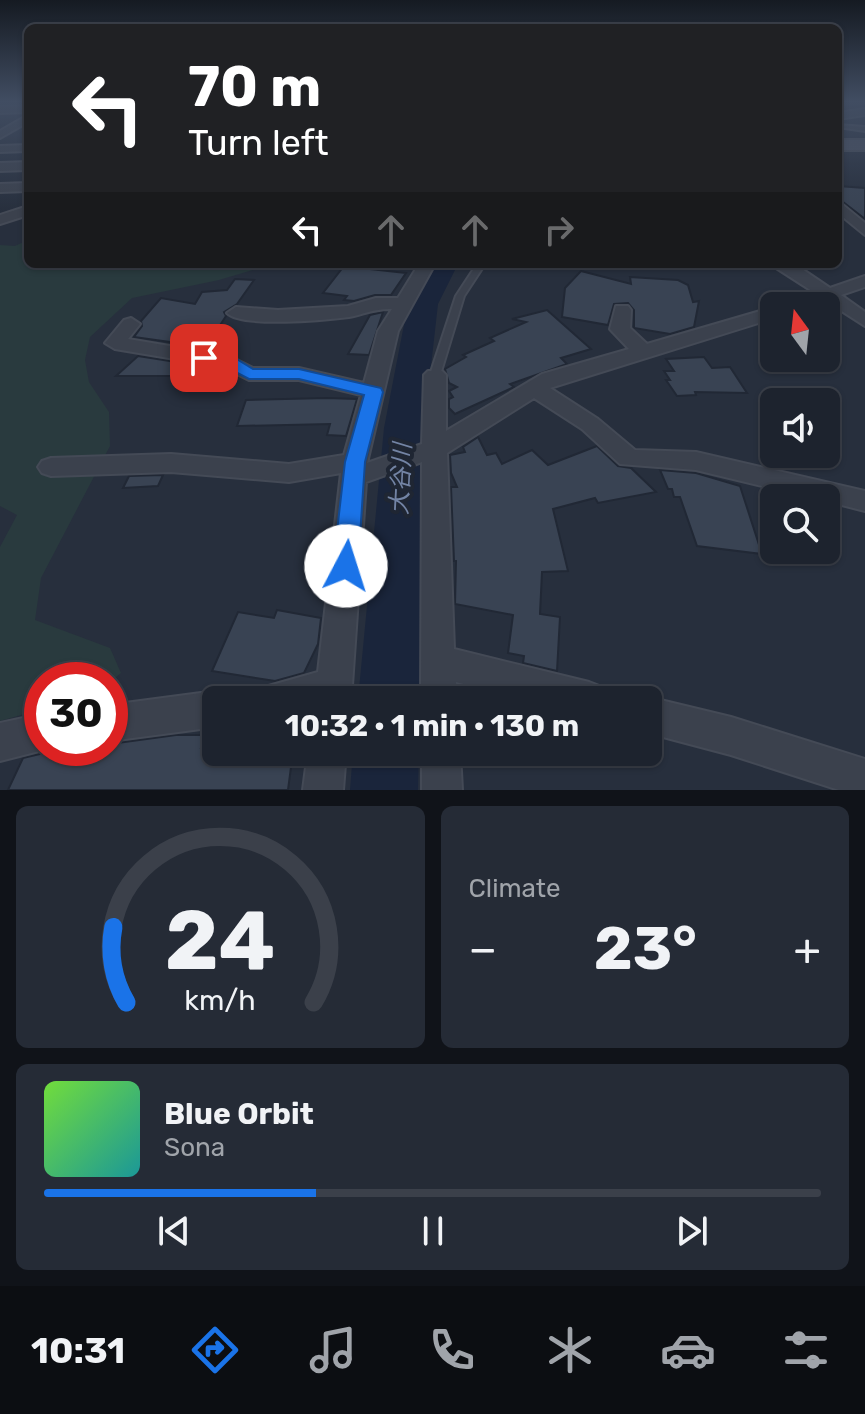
<!DOCTYPE html>
<html lang="en">
<head>
<meta charset="utf-8">
<style>
	:root { --surface:#1d232e; --page:#252b36; --text:#f1f3f6; --muted:#a0a4aa; --line:#3b404a; --accent:#1a73e8 }
	body { margin:0; font-family:Rubik,"Noto Sans JP",sans-serif; background:var(--page); color:var(--text); height:100vh; display:flex; flex-direction:column; font-size:30px; white-space:nowrap }
	* { box-sizing:border-box; margin:0 }
	p { font-size:26px; color:var(--muted) }
	.icon { flex:none; width:44px; height:44px; fill:none; stroke:currentColor; stroke-width:2; stroke-linecap:round; stroke-linejoin:round }
	.map { position:relative; height:790px; overflow:hidden }
	.drawer { display:flex; flex-direction:column; gap:16px; padding:16px; background:#101319; flex:1 }
	.drawer>* { flex:none }
	.banner { position:absolute; left:24px; top:24px; width:818px; height:244px; border-radius:12px; box-shadow:0 2px 6px #0004,0 0 0 2px var(--line); background:#202124; color:#fff; overflow:hidden }
	.needle { width:52px; rotate:345deg }
	.fabs { position:absolute; left:760px; top:292px; display:grid; gap:16px }
	.fabs a { display:grid; place-items:center; width:80px; height:80px; border-radius:12px; background:var(--surface); box-shadow:0 2px 6px #0004,0 0 0 2px var(--line); font-size:40px }
	.speed { position:absolute; left:24px; top:662px; display:flex; gap:16px; font-size:40px; font-weight:700; text-align:center }
	.speed>* { display:grid; place-content:center; width:104px; height:104px; border-radius:50%; background:var(--surface); box-shadow:0 2px 6px #0004,0 0 0 2px var(--line); line-height:1 }
	.speed .limit { border:12px solid #d22; background:#fff; color:#111 }
	.pin { position:absolute; display:grid; place-items:center; width:68px; height:68px; color:#fff; margin:-34px; border-radius:16px; box-shadow:0 4px 12px #0006 }
	.me { position:absolute; width:88px; margin:-44px; rotate:5deg; stroke-linejoin:round; filter:drop-shadow(0 0 6px #0008) }
	.turn { display:flex; align-items:center; gap:28px; height:168px; padding:0 32px; font-size:36px }
	.turn .icon { width:104px; height:104px; stroke-width:2.5 }
	.turn b { display:block; font-size:56px; line-height:68px }
	.lanes { display:flex; align-items:center; height:76px; padding:0 32px; background:#0003; justify-content:center; gap:40px; direction:ltr }
	.lanes .off { opacity:.35 }
	.big { font-size:60px; font-weight:700; line-height:1.1 }
	.drawer .widget { flex:1; display:flex; flex-direction:column; justify-content:center; gap:12px; min-width:0; padding:0 28px; border-radius:12px; background:var(--page) }
	.drawer .dial { align-items:center; gap:0 }
	.dial svg { height:208px; overflow:visible; fill:none; stroke:var(--line); stroke-width:7; stroke-linecap:round; text-anchor:middle }
	.dial text { fill:var(--text); stroke:none }
	.song { display:flex; align-items:center; gap:24px }
	.cover { width:96px; height:96px; border-radius:12px; background:linear-gradient(135deg,hsl(100 70% 55%),hsl(180 70% 35%)) }
	.played { height:8px; border-radius:4px; background:linear-gradient(90deg,var(--accent) 35%,var(--line) 35%) }
	.keys { display:flex; justify-content:space-around; direction:ltr }
	.heat { display:flex; justify-content:space-between; align-items:center; font-size:44px; direction:ltr }
	.drawer .tiles { flex:1; display:grid; gap:16px; grid-template-columns:1fr 1fr }
	.widget:last-child { grid-column:span 2 }
	.trip { position:absolute; left:202px; top:686px; width:460px; height:80px; border-radius:12px; background:var(--surface); box-shadow:0 2px 6px #0004,0 0 0 2px var(--line); font-weight:700; line-height:80px; text-align:center }
	.tab-bar { display:flex; height:128px; justify-content:space-around; align-items:center; background:#0c0e12; color:var(--muted) }
	.tab-bar .icon { width:56px; height:56px }
	.tab-bar .on { color:var(--accent) }
	.tab-bar b { font-size:36px; color:var(--text) }
	.map>svg:first-child { display:block }
	.green { fill:#293a3e }
	.lines { fill:none; stroke-linecap:round; stroke-linejoin:round }
	.river { fill:#1a253b; fill-rule:evenodd }
	.building { fill:#394353; stroke:#212835; stroke-width:2 }
	.lane-casing { stroke:#444a56; stroke-width:4 }
	.street-casing { stroke:#444a56; stroke-width:4 }
	.secondary-casing { stroke:#444a56; stroke-width:4 }
	.lane { fill:#3b414d; fill-rule:evenodd }
	.street { fill:#3b414d; fill-rule:evenodd }
	.secondary { fill:#495060; fill-rule:evenodd }
	.route { fill:#1a73e8; stroke:#114b97; stroke-width:2 }
	.labels { text-anchor:middle; dominant-baseline:central; stroke-width:8; stroke-linejoin:round; paint-order:stroke }
	.water-label { font-size:24px; font-style:italic; fill:#7384a4; stroke:#1f2633 }
</style>
</head>
<body>
<div class="map">
<svg width="865" height="790" viewBox="0 0 865 790">
	<rect width="100%" height="100%" fill="#272f3d"/>
	<!-- green -->
	<polygon class="green" points="28,240 28,264 273,264 219,280 132,298 90,337 85,360 89,382 109,412 110,446 41,578 35,620 110,648 121,673 110,682 42,680 42,709 0,721 0,547 17,515 0,506 0,245 15,246"/>
	<g class="lines">
		<!-- river -->
		<g class="river">
			<polygon points="430,264 458,264 438,304 424,428 420,700 358,700 384,428 408,304"/>
			<polygon points="353,752 419,752 418,790 350,790"/>
		</g>
	</g>
	<!-- building -->
	<g class="building">
		<polygon points="838,186 865,188 865,219 838,198"/>
		<polygon points="344,266 361,268 406,273 391,295 375,295 354,301 344,300 347,296 323,293"/>
		<polygon points="581,271 631,284 630,277 678,280 688,285 693,302 699,301 694,327 670,334 634,328 634,310 628,303 614,304 608,325 562,317 565,288"/>
		<polygon points="235,279 254,280 237,304 224,312 226,316 206,347 134,337 142,326 141,321 161,298 195,304 202,292 227,290"/>
		<polygon points="547,310 591,349 561,358 567,364 510,384 514,387 455,414 449,408 449,399 453,397 449,391 457,387 449,383 445,369 466,357 463,355 494,341 490,338 526,322 512,319"/>
		<polygon points="383,312 369,355 348,354 370,315"/>
		<polygon points="138,356 189,364 180,376 116,376"/>
		<polygon points="704,357 712,368 730,367 747,393 695,392 696,395 677,396 666,380 670,380 664,371 674,371 666,359"/>
		<polygon points="327,398 357,399 346,436 327,435 330,424 237,426 246,400"/>
		<polygon points="478,437 487,455 496,453 502,464 532,450 548,465 597,446 618,466 631,468 656,492 598,503 595,498 553,509 568,571 542,572 540,614 560,617 557,671 523,663 524,656 508,653 513,615 455,604 456,561 454,561 451,487 457,487 451,473 450,455 465,452 463,447"/>
		<polygon points="660,470 696,473 740,486 762,554 697,546 680,497 674,497 672,489 668,489"/>
		<polygon points="163,475 158,486 123,488 129,476"/>
		<polygon points="277,610 321,618 318,644 304,673 275,681 212,671 238,612 274,618"/>
		<polygon points="176,735 204,735 201,748 216,748 216,752 293,752 288,790 8,790 23,758 44,753 94,752 96,748 110,748 110,744"/>
	</g>
	<g class="lines">
		<defs>
			<g id="lane">
				<polygon points="838,125 865,127 865,131 838,127"/>
				<polygon points="477,264 485,264 464,296 440,375 439,377 431,377 430,375 456,296"/>
			</g>
			<g id="street">
				<polygon points="28,106 28,112 0,113 0,107"/>
				<polygon points="865,109 865,115 838,119 838,113"/>
				<polygon points="28,115 28,122 0,138 0,131"/>
				<polygon points="28,145 28,151 0,152 0,146"/>
				<polygon points="28,162 28,170 0,171 0,163"/>
				<polygon points="28,183 28,191 0,192 0,184"/>
				<polygon points="838,201 865,223 865,235 838,213"/>
				<polygon points="28,206 28,215 0,224 0,215"/>
				<path d="M419 264H435L398 331 367 463 422 444 424 375 428 371H442L446 375V431L542 374 629 349 610 329 616 306H628L631 310 630 328 647 344 774 307V318L550 388 598 419 635 450 696 452 865 491V511L826 501V498H812L696 470 620 464 582 429 534 398 447 453 454 649 589 682 602 687 607 700H523L456 682 457 700H421L422 462 366 482 351 700H260L265 687 318 672 341 473 289 482 171 472 51 476 42 473 38 467 42 461 51 458 171 454 289 464 344 455 361 395 299 380H249L223 367 115 349 105 343 124 320 131 318 140 324 128 339 229 356 253 368H299L364 383 378 331 392 309C376 308 364 314 349 317 326 320 242 328 227 313L236 307 278 310 348 306 376 298H398Z"/>
				<polygon points="770,264 799,267 830,288 865,276 865,287 841,295 865,312 865,326 826,301 811,306 785,306 788,302 815,293"/>
				<polygon points="216,691 230,700 216,700 216,727 110,741 110,705"/>
				<polygon points="648,697 731,717 865,759 865,790 839,790 731,755 648,733 648,700 640,700"/>
				<polygon points="42,714 42,748 51,748 0,761 0,723"/>
				<polygon points="308,752 346,752 343,790 303,790"/>
				<polygon points="422,752 460,752 462,790 422,790"/>
			</g>
			<rect id="secondary" x="838" y="140" width="27" height="10"/>
		</defs>
		<!-- lane casing -->
		<use href="#lane" class="lane-casing"/>
		<!-- street casing -->
		<use href="#street" class="street-casing"/>
		<!-- secondary casing -->
		<use href="#secondary" class="secondary-casing"/>
		<!-- lane -->
		<use href="#lane" class="lane"/>
		<!-- street -->
		<use href="#street" class="street"/>
		<!-- secondary -->
		<use href="#secondary" class="secondary"/>
	</g>
	<!-- sky -->
	<linearGradient id="sky" x2="0" y2="1"><stop stop-color="#151a22"/><stop offset="0.48" stop-color="#414d62"/><stop offset="1" stop-color="#414d62" stop-opacity="0"/></linearGradient>
	<rect width="865" height="212" fill="url(#sky)"/>
	<!-- route -->
	<polygon class="route" points="204,353 235,358 253,369 299,369 381,388 383,392 365,462 358,566 354,573 346,576 337,573 333,566 345,462 364,395 299,379 249,379 224,366 198,362 196,358"/>
	<g class="labels">
		<!-- water labels -->
		<g class="water-label">
			<text transform="translate(401 479) rotate(-87)">大谷川</text>
		</g>
	</g>
</svg>
<div class="fabs">
<a><svg class="needle" viewBox="-14 -14 28 28"><path d="M0-13l5 13h-10z" fill="#e53935"/><path d="M0 13l5-13h-10z" fill="#a0a4aa"/></svg></a>
<a><svg class="icon" aria-label="sound" viewBox="0 0 24 24"><path d="M4 9h4l5-4v14l-5-4H4zM17 9q2 3 0 6"/></svg></a>
<a><svg class="icon" aria-label="search" viewBox="0 0 24 24"><circle cx="10" cy="10" r="6"/><path d="M15 15l6 6"/></svg></a>
</div>
<div class="speed"><div class="limit">30</div></div>
<div class="pin" style="left:204px;top:358px;background:#d93025"><svg class="icon" aria-label="arrive" viewBox="0 0 24 24"><path d="M6 21V4h12l-3 4 3 4H6"/></svg></div>
<svg class="me" style="left:346px;top:566px" viewBox="-20 -20 40 40"><circle r="19" fill="#fff"/><path d="M0-13L10 11 0 6-10 11z" fill="#1a73e8"/></svg>
<div class="trip">10:32 · 1 min · 130 m</div>
<div class="banner">
<div class="turn"><svg class="icon" aria-label="left" viewBox="0 0 24 24"><path d="M17 20v-9H6M10 6l-5 5 5 5"/></svg><div><b>70 m</b>Turn left</div></div>
<div class="lanes"><svg class="icon" aria-label="left" viewBox="0 0 24 24"><path d="M17 20v-9H6M10 6l-5 5 5 5"/></svg><svg class="icon off" aria-label="ahead" viewBox="0 0 24 24"><path d="M12 20V5M6 11l6-6 6 6"/></svg><svg class="icon off" aria-label="ahead" viewBox="0 0 24 24"><path d="M12 20V5M6 11l6-6 6 6"/></svg><svg class="icon off" aria-label="right" viewBox="0 0 24 24"><path d="M7 20v-9h11M14 6l5 5-5 5"/></svg></div>
</div>
</div>
<section class="drawer">
<div class="tiles">
<div class="widget dial"><svg viewBox="0 0 100 80">
<path d="M14 69A42 42 0 1 1 86 69"/>
<path d="M14 69A42 42 0 0 1 9 40" stroke="#1a73e8"/>
<text x="50" y="56" font-size="32" font-weight="700">24</text>
<text x="50" y="72" font-size="11">km/h</text>
</svg></div>
<div class="widget"><p>Climate</p>
<div class="heat"><a>−</a><b class="big">23°</b><a>+</a></div>
</div>
<div class="widget">
<div class="song"><i class="cover"></i><div><b>Blue Orbit</b><p>Sona</p></div></div>
<div class="played"></div>
<div class="keys"><svg class="icon" aria-label="previous" viewBox="0 0 24 24"><path d="M18 5L8 12l10 7zM5 5v14"/></svg><svg class="icon" aria-label="pause" viewBox="0 0 24 24"><path d="M8 5v14M16 5v14"/></svg><svg class="icon" aria-label="next" viewBox="0 0 24 24"><path d="M6 5l10 7-10 7zM19 5v14"/></svg></div>
</div>
</div>
</section>
<nav class="tab-bar">
<b>10:31</b>
<svg class="icon on" aria-label="directions" viewBox="0 0 24 24"><path d="M12 3l9 9-9 9-9-9zM9 14v-3h6M13 9l2 2-2 2"/></svg>
<svg class="icon" aria-label="music" viewBox="0 0 24 24"><path d="M9 18V5l10-2v13"/><circle cx="6" cy="18" r="3"/><circle cx="16" cy="16" r="3"/></svg>
<svg class="icon" aria-label="phone" viewBox="0 0 24 24"><path d="M5 4h4l2 5-3 2q2 4 5 5l2-3 5 2v4C11 20 4 13 5 4z"/></svg>
<svg class="icon" aria-label="climate" viewBox="0 0 24 24"><path d="M12 3v18M4 7l16 10M4 17L20 7"/></svg>
<svg class="icon" aria-label="car" viewBox="0 0 24 24"><path d="M5 17H2v-5l4-1 3-4h7l3 4 3 1v5h-3M9 17h6M6 11h13"/><circle cx="7" cy="17" r="2"/><circle cx="17" cy="17" r="2"/></svg>
<svg class="icon" aria-label="filters" viewBox="0 0 24 24"><path d="M4 7h16M4 17h16"/><circle cx="9" cy="7" r="2"/><circle cx="15" cy="17" r="2"/></svg>
</nav>
</body>
</html>
